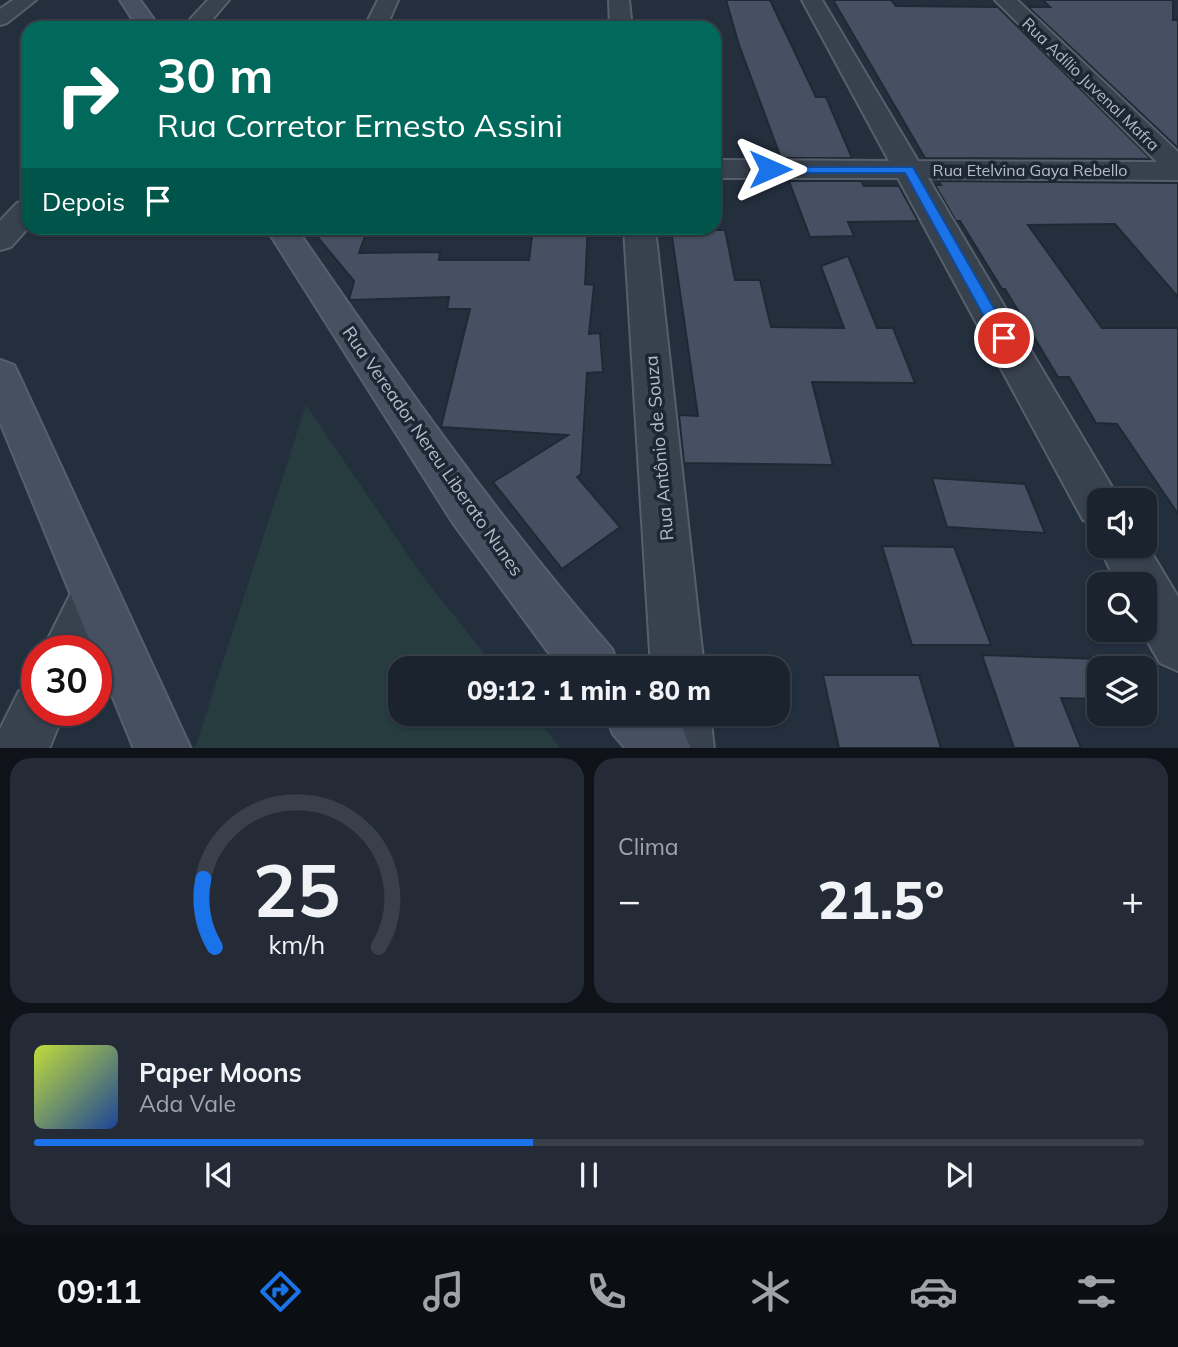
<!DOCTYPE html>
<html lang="pt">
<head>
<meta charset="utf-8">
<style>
	:root { --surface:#1b232e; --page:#242b36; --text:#f1f3f6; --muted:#a0a4aa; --line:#39404a; --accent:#1a73e8 }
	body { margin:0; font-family:Mulish,sans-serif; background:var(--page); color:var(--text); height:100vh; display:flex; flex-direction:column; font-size:26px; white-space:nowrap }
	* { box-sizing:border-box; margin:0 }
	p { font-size:23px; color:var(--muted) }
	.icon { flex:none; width:38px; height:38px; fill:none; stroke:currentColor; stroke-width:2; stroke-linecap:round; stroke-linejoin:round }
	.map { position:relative; height:748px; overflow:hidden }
	.sheet { display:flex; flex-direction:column; gap:10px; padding:10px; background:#0f1319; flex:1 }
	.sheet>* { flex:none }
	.banner { position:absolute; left:21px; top:21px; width:700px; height:214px; border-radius:21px; box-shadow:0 2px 5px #0004,0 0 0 2px var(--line); background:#00695c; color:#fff; overflow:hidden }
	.tools { position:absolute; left:1087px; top:488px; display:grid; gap:14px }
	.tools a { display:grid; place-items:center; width:70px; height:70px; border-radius:14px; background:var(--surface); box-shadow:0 2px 5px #0004,0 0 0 2px var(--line); font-size:35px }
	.speed { position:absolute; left:21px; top:635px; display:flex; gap:14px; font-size:35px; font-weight:700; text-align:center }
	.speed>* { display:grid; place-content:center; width:91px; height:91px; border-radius:50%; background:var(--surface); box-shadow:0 2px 5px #0004,0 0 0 2px var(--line); line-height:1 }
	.speed .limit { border:10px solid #d22; background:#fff; color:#111 }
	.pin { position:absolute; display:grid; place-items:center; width:60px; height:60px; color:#fff; margin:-30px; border:4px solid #fff; border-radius:50%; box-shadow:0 2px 7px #0007 }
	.me { position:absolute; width:77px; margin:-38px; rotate:90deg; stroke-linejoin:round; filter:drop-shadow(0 0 5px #0008) }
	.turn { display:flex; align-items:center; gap:24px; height:147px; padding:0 21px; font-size:32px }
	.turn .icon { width:91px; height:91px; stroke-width:2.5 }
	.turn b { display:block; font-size:49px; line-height:60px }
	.then { display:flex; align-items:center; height:66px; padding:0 21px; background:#0003; gap:14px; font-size:26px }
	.big { font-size:52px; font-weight:800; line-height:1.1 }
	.sheet .widget { flex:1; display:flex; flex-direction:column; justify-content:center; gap:10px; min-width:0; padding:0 24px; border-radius:21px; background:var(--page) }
	.sheet .dial { align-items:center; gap:0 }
	.dial svg { height:182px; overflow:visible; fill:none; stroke:var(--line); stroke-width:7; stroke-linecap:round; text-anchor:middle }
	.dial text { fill:var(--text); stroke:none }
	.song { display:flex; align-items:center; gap:21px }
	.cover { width:84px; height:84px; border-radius:10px; background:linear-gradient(135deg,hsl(70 70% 55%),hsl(220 70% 35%)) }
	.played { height:7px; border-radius:4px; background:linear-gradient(90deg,var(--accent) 45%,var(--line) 45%) }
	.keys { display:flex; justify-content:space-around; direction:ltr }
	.heat { display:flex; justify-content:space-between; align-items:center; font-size:38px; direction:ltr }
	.sheet .tiles { flex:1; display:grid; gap:10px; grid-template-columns:1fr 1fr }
	.widget:last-child { grid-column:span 2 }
	.trip { position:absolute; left:388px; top:656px; width:402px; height:70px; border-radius:21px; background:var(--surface); box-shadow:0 2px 5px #0004,0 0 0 2px var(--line); font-weight:800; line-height:70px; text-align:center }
	.dock { display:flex; height:112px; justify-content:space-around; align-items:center; background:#0b0e12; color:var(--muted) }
	.dock .icon { width:49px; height:49px }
	.dock .selected { color:var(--accent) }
	.dock b { font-size:32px; color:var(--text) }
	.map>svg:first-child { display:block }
	.green { fill:#263c3f }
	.building { fill:#455162; stroke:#1f2835; stroke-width:2 }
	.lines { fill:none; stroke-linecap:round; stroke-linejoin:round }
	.minor-casing { stroke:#565f6c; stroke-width:4 }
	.secondary-casing { stroke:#565f6c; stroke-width:4 }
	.minor { fill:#38414e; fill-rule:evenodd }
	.secondary { fill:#465061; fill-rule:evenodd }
	.route { fill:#1a73e8; stroke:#114b97; stroke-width:2 }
	.labels { text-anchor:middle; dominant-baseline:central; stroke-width:7; stroke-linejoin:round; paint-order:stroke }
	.far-street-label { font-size:16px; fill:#b4bcc9; stroke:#1d2633 }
	.street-label { font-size:18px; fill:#b4bcc9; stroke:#1d2633 }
</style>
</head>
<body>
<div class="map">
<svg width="1178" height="749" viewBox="0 0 1178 749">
	<rect width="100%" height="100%" fill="#242f3e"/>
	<!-- green -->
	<polygon class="green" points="306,405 423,577 496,668 401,668 401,714 533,714 560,748 195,748"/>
	<!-- building -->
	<g class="building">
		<polygon points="726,0 770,0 816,97 826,97 852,158 781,158 739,45"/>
		<polygon points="833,0 891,0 896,6 998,7 1151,159 925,158"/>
		<polygon points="1043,0 1173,0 1173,20 1178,20 1178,148 1028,7 1050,7"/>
		<polygon points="789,181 861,181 864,186 899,186 918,221 848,222 854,236 810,237"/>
		<polygon points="938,181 1178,183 1178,297 1115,224 1028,225 1102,328 1178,328 1178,514 1117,424 1096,423 1069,377 1058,377 1005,289 1002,289 960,221 956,221 935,185 941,185"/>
		<polygon points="310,228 368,228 359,253 440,252 439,260 529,260 533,228 588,228 585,284 594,285 589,334 600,333 603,372 587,373 581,474 577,477 620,527 562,569 493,482 568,435 441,427 470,309 447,309 449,297 349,300 354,281"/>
		<polygon points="671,230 725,230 735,280 760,280 771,327 844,328 821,266 848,256 877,328 893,328 915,383 812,382 833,465 684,463 679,415 698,416"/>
		<polygon points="932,478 1025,484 1045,533 947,527"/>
		<polygon points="882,546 954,547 991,645 912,645"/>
		<polygon points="982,655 1099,659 1099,699 1061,698 1081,748 1014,748"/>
		<polygon points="823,675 919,675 941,748 839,748"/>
	</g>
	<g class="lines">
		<defs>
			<g id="minor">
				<polygon points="13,0 36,0 7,23 0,25 0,9"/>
				<polygon points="208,0 229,0 205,28 182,28"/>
				<polygon points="378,0 398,0 386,28 364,28"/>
				<polygon points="609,0 629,0 632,28 610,28"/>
				<polygon points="802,0 822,0 918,161 1157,162 995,0 1017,0 1178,152 1178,180 928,178 1115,492 1119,500 1099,500 1099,526 1083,520 898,178 714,178 714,160 889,161"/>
				<polygon points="28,200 28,228 11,247 0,250 0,221 17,203"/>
				<polygon points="624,228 655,228 704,668 651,668"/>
				<polygon points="1144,540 1178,597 1178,671 1160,663 1141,630 1144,630 1144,584 1117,584 1099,546 1144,546"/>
				<polygon points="95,572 112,579 120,596 95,651 42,651 78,579"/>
				<polygon points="37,683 37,710 65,710 49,749 0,749 0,729 19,691"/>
				<polygon points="654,714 710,714 714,749 657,749"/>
			</g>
			<g id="secondary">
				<polygon points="120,0 140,0 160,28 138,28"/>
				<path d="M266 228H296C396 373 496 516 612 649L619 668H560L453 523Z"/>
				<polygon points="0,360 14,365 19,375 191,749 134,749 0,422"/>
				<polygon points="605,714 670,714 683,729 691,749 626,749 613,734"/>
			</g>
		</defs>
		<!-- minor casing -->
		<use href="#minor" class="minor-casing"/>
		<!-- secondary casing -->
		<use href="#secondary" class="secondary-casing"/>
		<!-- minor -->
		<use href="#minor" class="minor"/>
		<!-- secondary -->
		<use href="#secondary" class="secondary"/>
	</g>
	<!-- route -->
	<polygon class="route" points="765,167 913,167 1011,338 1009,342 998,342 905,173 770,173 764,169"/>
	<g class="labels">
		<!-- far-street labels -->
		<g class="far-street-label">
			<text transform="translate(1091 84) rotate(44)">Rua Adílio Juvenal Mafra</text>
			<text x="1030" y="170">Rua Etelvina Gaya Rebello</text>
		</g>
		<!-- street labels -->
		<g class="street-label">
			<text transform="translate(659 448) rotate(-95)">Rua Antônio de Souza</text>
			<text transform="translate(433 451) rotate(55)">Rua Vereador Nereu Liberato Nunes</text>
		</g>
	</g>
</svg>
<div class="tools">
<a><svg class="icon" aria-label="sound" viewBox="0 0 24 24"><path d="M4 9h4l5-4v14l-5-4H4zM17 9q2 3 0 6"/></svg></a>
<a><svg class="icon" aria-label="search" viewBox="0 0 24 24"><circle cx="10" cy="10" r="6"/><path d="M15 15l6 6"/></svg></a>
<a><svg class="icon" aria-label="layers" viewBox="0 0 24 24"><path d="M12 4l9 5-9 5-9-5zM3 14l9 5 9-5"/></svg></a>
</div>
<div class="speed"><div class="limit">30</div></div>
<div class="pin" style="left:1004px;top:338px;background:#d93025"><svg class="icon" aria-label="arrive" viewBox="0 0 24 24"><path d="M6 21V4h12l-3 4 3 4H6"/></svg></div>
<svg class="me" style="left:770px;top:169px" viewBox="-20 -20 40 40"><path d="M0-17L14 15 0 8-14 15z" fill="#1a73e8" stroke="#fff" stroke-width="4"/></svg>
<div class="trip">09:12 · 1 min · 80 m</div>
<div class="banner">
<div class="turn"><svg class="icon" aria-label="right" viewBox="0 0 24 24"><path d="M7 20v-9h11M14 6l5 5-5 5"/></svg><div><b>30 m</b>Rua Corretor Ernesto Assini</div></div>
<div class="then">Depois<svg class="icon" aria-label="arrive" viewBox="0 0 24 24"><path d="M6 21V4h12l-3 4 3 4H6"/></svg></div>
</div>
</div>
<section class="sheet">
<div class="tiles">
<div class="widget dial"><svg viewBox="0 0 100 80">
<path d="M14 69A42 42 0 1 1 86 69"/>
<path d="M14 69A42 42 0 0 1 9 39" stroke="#1a73e8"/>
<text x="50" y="56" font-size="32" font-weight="700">25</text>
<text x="50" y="72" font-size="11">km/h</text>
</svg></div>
<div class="widget"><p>Clima</p>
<div class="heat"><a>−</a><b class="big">21.5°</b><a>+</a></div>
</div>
<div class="widget">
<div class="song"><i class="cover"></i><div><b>Paper Moons</b><p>Ada Vale</p></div></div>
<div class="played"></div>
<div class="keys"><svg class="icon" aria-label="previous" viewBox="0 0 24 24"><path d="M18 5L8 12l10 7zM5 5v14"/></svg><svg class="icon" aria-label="pause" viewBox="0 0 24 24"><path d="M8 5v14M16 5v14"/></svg><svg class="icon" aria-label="next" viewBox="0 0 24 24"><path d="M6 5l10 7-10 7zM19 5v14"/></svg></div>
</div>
</div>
</section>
<nav class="dock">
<b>09:11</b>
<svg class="icon selected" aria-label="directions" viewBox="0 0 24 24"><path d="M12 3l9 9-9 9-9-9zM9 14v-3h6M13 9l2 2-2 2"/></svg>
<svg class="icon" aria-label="music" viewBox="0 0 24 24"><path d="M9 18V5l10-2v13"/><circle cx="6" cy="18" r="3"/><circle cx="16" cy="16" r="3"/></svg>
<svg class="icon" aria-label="phone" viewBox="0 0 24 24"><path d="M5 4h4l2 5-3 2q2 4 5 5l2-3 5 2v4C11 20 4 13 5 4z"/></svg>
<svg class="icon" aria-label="climate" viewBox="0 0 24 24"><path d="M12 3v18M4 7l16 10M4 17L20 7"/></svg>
<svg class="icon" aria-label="car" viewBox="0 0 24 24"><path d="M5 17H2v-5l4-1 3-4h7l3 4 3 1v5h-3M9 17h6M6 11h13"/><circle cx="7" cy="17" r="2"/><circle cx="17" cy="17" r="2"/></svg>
<svg class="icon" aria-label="filters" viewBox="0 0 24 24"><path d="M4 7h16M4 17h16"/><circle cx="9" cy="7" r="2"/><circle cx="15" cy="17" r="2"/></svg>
</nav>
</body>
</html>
